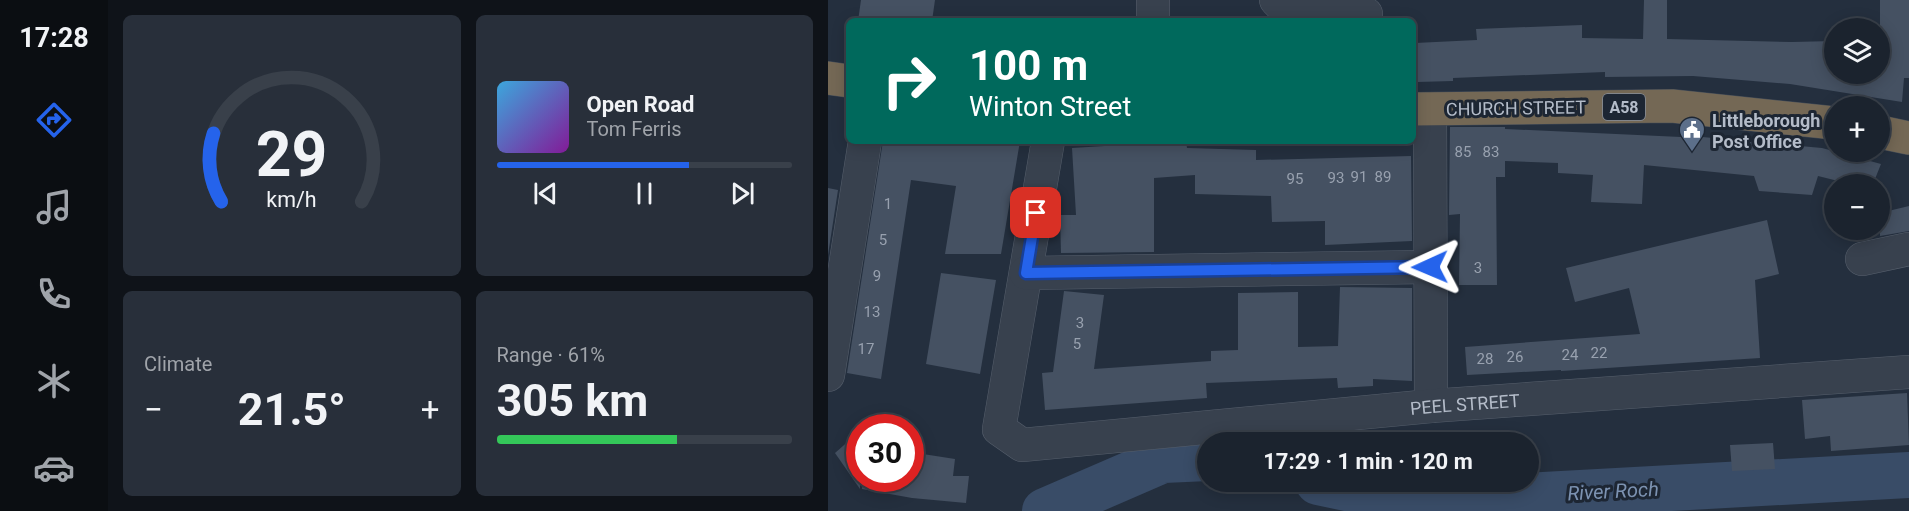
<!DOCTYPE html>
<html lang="en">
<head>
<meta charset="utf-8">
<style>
	:root { --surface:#1b232e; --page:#282f3a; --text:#f1f3f6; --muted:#a0a4aa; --line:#39404a; --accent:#2563eb }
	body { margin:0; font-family:Roboto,sans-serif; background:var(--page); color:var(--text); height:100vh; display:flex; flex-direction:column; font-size:22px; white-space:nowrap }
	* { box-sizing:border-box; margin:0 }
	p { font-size:20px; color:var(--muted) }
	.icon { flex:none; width:33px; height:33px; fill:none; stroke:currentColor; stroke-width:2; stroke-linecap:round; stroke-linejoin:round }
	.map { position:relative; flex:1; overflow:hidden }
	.details { display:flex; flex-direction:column; gap:15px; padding:15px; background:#0f1319; width:720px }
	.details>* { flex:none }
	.top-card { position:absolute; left:18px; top:18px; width:570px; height:126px; border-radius:9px; box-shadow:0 3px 15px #0003,0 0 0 2px var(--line); background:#00695c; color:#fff; overflow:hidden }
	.buttons { position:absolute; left:996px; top:18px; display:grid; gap:12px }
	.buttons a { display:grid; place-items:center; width:66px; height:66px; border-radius:50%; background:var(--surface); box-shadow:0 3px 15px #0003,0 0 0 2px var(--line); font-size:30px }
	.speed { position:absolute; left:18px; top:414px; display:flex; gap:12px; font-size:30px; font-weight:700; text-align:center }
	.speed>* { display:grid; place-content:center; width:78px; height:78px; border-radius:50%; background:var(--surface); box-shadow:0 3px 15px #0003,0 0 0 2px var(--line); line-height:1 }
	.speed .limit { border:9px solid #d22; background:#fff; color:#111 }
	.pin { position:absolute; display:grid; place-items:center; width:51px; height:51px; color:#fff; margin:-26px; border-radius:12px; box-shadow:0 3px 9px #0006 }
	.me { position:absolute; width:66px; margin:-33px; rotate:269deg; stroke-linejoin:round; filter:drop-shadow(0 0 4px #0008) }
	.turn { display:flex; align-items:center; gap:21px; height:126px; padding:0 24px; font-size:27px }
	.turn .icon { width:78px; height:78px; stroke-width:2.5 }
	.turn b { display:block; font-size:42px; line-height:51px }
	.big { font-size:45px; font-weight:700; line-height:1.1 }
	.details .widget { flex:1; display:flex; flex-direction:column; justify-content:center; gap:9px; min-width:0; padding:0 21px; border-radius:9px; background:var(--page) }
	.details .dial { align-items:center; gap:0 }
	.dial svg { height:156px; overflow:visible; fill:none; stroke:var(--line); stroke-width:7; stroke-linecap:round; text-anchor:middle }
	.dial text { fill:var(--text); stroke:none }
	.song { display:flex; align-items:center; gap:18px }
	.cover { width:72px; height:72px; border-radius:9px; background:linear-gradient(135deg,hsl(200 70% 55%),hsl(290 70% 35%)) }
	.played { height:6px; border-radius:3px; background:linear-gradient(90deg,var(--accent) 65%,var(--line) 65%) }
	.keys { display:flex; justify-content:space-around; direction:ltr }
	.heat { display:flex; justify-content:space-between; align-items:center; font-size:33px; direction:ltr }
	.charge { height:9px; border-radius:4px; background:linear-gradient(90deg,#34c759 61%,var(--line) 0) }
	.details .tiles { flex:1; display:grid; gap:15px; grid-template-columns:repeat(2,1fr) }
	.trip { position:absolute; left:369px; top:432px; width:342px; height:60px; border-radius:30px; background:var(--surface); box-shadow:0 3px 15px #0003,0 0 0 2px var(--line); font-weight:700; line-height:60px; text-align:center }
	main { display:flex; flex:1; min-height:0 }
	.dock { display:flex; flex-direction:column; width:108px; justify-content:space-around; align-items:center; background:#0b0e12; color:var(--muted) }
	.dock .icon { width:42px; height:42px }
	.dock .selected { color:var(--accent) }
	.dock b { font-size:27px; color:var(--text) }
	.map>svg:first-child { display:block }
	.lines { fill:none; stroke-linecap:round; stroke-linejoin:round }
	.river { stroke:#394c67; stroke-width:46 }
	.building { fill:#455162 }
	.minor-casing { stroke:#565f6c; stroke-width:34 }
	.highway-casing { stroke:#434c59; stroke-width:34 }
	.minor { stroke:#38414e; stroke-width:33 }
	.highway { stroke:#746855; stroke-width:33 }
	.route-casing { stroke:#184099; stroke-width:15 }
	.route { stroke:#2563eb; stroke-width:10 }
	.labels { text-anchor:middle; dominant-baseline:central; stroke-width:6; stroke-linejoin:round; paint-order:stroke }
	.number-label { font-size:15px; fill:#98a1af }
	.shield { fill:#1d2633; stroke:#878f9c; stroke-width:1.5 }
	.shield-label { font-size:16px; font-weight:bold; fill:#b4bcc9 }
	.street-label { font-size:18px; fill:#b4bcc9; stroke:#1d2633 }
	.poi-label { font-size:18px; font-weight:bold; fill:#b4bcc9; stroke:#1d2633; text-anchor:start }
	.water-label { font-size:20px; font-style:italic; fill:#7c92b1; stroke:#1d2633 }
</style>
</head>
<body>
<main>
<nav class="dock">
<b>17:28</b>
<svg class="icon selected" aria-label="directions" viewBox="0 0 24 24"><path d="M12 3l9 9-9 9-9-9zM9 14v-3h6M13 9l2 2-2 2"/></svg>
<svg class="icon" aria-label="music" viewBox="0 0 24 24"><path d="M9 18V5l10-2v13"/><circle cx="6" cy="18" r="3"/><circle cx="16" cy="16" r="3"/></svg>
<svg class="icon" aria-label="phone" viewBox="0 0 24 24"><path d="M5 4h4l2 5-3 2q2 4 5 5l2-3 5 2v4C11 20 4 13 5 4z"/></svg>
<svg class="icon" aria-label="climate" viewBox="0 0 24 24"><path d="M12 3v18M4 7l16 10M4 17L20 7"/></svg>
<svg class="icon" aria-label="car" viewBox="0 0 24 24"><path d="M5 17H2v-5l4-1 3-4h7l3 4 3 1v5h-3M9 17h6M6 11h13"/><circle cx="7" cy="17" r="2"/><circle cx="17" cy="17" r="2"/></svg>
</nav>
<section class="details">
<div class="tiles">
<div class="widget dial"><svg viewBox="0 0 100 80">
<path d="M14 69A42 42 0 1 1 86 69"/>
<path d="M14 69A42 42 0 0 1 10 34" stroke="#2563eb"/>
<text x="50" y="56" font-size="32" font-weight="700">29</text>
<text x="50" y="72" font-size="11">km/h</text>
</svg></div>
<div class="widget">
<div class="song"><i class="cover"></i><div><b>Open Road</b><p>Tom Ferris</p></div></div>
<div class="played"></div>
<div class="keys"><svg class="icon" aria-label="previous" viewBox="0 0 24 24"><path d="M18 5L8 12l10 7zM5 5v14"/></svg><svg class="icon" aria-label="pause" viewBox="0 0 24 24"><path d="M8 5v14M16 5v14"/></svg><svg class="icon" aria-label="next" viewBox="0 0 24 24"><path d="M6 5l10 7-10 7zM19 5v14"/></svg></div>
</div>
<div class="widget"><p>Climate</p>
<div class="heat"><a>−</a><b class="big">21.5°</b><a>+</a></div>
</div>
<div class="widget"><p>Range · 61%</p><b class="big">305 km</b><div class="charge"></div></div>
</div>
</section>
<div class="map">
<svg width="1081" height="511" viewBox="0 0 1081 511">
	<rect width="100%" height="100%" fill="#242f3e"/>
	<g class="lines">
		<!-- river -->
		<g class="river">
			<polyline points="490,482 542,493 606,501 1081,475"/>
			<polyline points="217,511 335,460 380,458"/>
		</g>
	</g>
	<!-- building -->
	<g class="building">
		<polygon points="33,0 107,0 104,21 30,21"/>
		<polygon points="816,0 839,0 839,39 964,42 1006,41 1006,74 1052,74 1052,0 1081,0 1081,78 1076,78 1074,102 962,84 865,76 777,77 777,72 625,78 625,81 589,82 587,43 649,40 648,29 754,25 754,38 815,39"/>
		<polygon points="622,127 677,127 677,129 853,137 853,135 994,148 1053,164 1045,184 1022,184 990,176 984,195 931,191 926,176 816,165 814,204 763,202 765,175 730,173 730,163 677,161 677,177 668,177 669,285 631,285 632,214 621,215"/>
		<polygon points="55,141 192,141 173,254 117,254 128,186 83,180 53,379 19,373"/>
		<polygon points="358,141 359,148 428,150 428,160 583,156 584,241 497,245 497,221 444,222 443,196 367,194 367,175 326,178 326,252 233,253 232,215 248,215 244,148"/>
		<polygon points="0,188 10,190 0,255"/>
		<polygon points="1081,206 1081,231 1052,236 1052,213"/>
		<polygon points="939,220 951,274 927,280 932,358 733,371 733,370 639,375 637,347 812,334 801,288 747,302 738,268"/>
		<polygon points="113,273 168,280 152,374 98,364"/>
		<polygon points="512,287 584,288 584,381 545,379 545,386 510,388 509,378 378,383 379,398 217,410 214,373 225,372 236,291 276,295 266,369 383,361 383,351 410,350 410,293 470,292 470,347 510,346"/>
		<polygon points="1079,393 1081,445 1003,451 1002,436 977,439 974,400"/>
		<polygon points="32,431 32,489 7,453"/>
		<polygon points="945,443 947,469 904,471 902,445"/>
		<polygon points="82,452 127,459 125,476 141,476 138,503 84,498 34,489 35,478 82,478"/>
	</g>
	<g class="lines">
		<defs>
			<g id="minor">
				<polyline points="448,0 458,10 538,14"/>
				<polyline points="325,21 325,0"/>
				<polyline points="602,109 603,406"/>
				<path id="s1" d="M220 141 171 429 194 445 603 406 1081 372"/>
				<polyline points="1034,259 1081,249"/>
				<polyline points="198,273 601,267"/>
				<polyline points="0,375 37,141"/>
			</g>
			<g id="highway">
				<polyline points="0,78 21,81"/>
				<polyline points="585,109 844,106 1006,123"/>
				<polyline points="1052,132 1081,138"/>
			</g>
		</defs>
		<!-- minor casing -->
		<use href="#minor" class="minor-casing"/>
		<!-- highway casing -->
		<use href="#highway" class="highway-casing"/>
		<!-- minor -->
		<use href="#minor" class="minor"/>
		<!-- highway -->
		<use href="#highway" class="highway"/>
	</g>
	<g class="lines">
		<defs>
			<polyline id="route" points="208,213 198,273 602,267"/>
		</defs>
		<!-- route casing -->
		<use href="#route" class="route-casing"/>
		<!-- route -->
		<use href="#route" class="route"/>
	</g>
	<!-- icons -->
	<defs>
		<symbol id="civic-pin" viewBox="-11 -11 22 30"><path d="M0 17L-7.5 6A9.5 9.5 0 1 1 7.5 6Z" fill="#5c6f8a" stroke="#1d2633"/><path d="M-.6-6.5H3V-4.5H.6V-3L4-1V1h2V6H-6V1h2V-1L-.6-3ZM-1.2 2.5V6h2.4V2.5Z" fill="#fff"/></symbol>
	</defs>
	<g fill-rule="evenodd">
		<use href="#civic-pin" x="849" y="115" width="30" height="40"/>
	</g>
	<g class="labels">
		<!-- number labels -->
		<g class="number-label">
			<text x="635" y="152">85</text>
			<text x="663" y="152">83</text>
			<text x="531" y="177">91</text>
			<text x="555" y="177">89</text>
			<text x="508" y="178">93</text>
			<text x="467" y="179">95</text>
			<text x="60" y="204">1</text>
			<text x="55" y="240">5</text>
			<text x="650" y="268">3</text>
			<text x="49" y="276">9</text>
			<text x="44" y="312">13</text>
			<text x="252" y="323">3</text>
			<text x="249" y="344">5</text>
			<text x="38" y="349">17</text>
			<text x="771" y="353">22</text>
			<text x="742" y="355">24</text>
			<text x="687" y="357">26</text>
			<text x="657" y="359">28</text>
		</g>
		<!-- shield labels -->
		<rect class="shield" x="775" y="94" width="42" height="26" rx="4.5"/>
		<g class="shield-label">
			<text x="796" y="107">A58</text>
		</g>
		<!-- street labels -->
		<g class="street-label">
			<text transform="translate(688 108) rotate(-1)">CHURCH STREET</text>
			<text stroke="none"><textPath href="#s1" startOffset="765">PEEL STREET</textPath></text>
		</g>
		<!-- poi labels -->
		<g class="poi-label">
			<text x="884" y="120">Littleborough<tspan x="884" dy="21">Post Office</tspan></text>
		</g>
		<!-- water labels -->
		<g class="water-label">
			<text transform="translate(785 491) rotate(-3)">River Roch</text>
		</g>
	</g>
</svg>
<div class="buttons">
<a><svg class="icon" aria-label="layers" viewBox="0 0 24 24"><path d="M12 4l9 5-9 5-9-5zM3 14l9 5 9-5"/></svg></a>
<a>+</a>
<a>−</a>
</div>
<div class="speed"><div class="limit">30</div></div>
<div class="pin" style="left:208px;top:213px;background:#d93025"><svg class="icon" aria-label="arrive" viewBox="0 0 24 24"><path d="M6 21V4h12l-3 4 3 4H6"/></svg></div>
<svg class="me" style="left:602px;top:267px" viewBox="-20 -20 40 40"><path d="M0-17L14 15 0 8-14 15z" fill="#2563eb" stroke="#fff" stroke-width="4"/></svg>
<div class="trip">17:29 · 1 min · 120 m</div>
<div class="top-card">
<div class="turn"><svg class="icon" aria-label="right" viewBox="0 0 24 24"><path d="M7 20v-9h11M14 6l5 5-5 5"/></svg><div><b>100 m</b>Winton Street</div></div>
</div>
</div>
</main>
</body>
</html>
